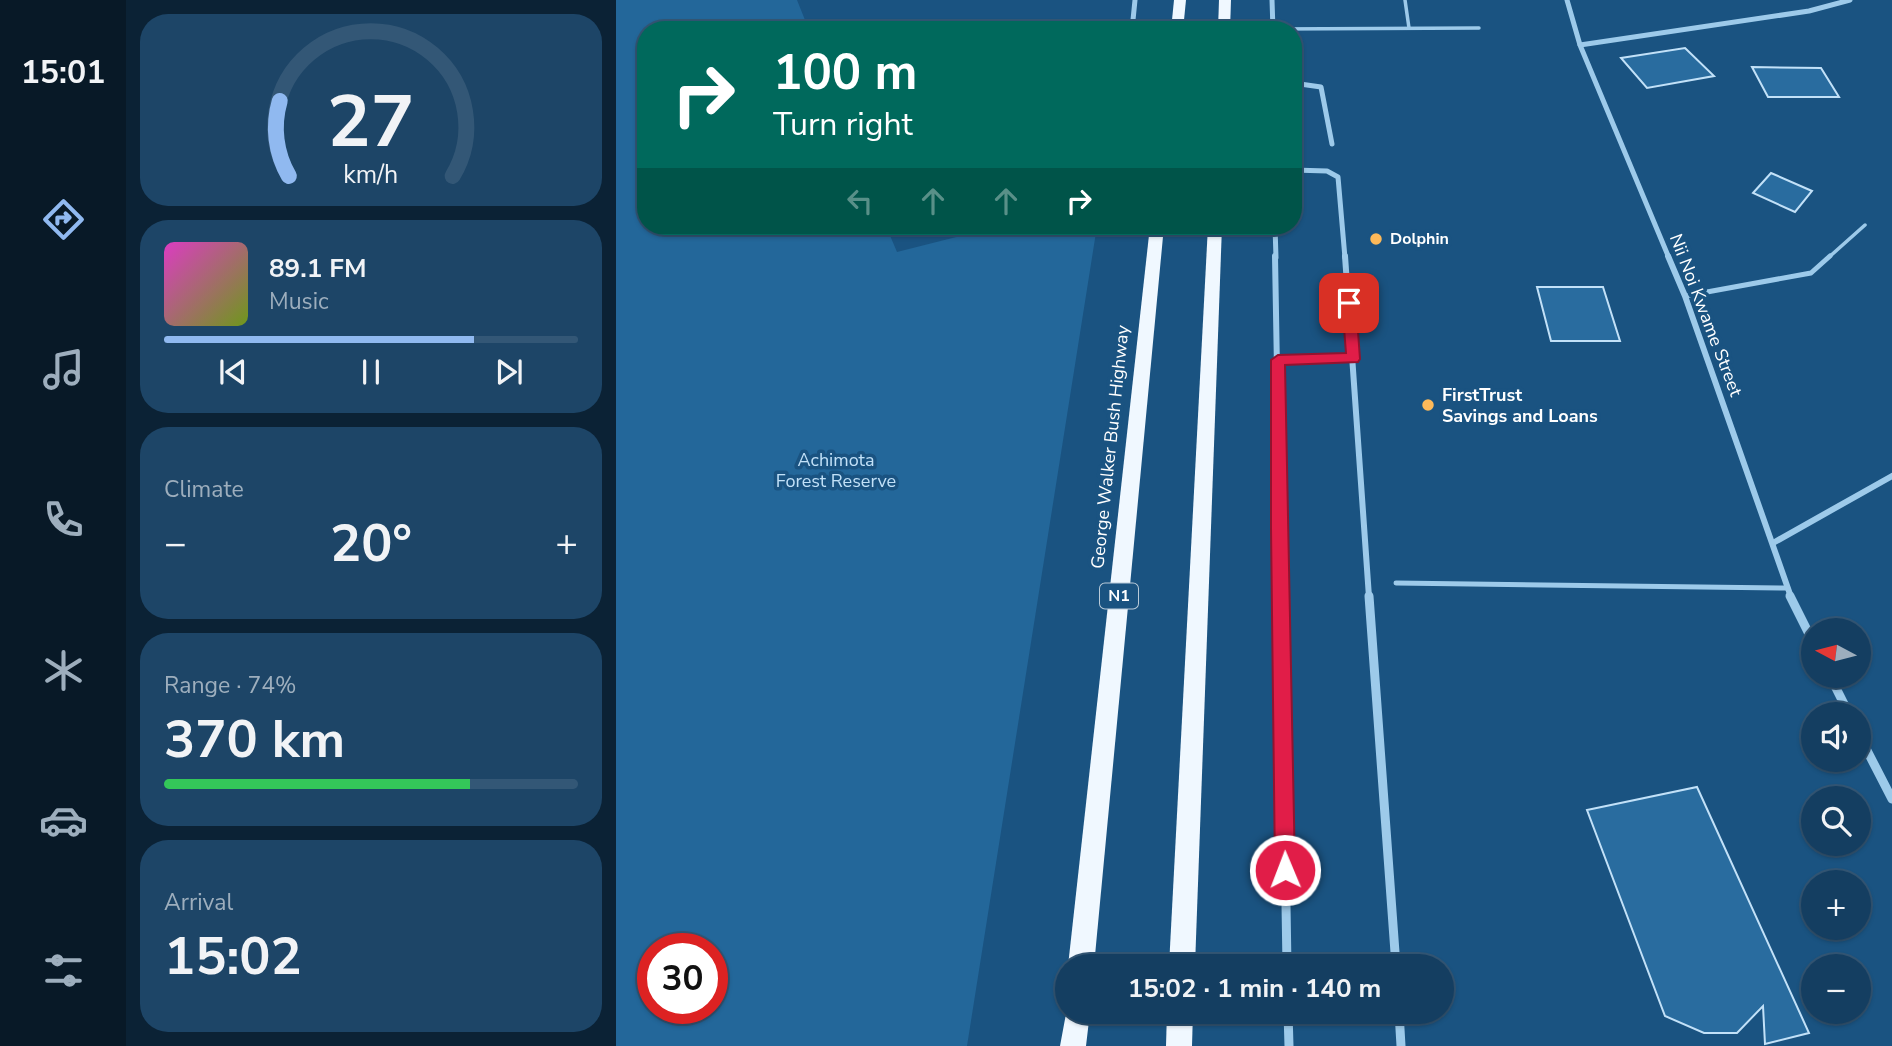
<!DOCTYPE html>
<html lang="en">
<head>
<meta charset="utf-8">
<style>
	:root { --surface:#143e61; --page:#1d4567; --text:#f1f3f6; --muted:#9daebd; --line:#335776; --accent:#90b9f0 }
	body { margin:0; font-family:"Nunito Sans",sans-serif; background:var(--page); color:var(--text); height:100vh; display:flex; flex-direction:column; font-size:26px; white-space:nowrap }
	* { box-sizing:border-box; margin:0 }
	p { font-size:23px; color:var(--muted) }
	.icon { flex:none; width:38px; height:38px; fill:none; stroke:currentColor; stroke-width:2; stroke-linecap:round; stroke-linejoin:round }
	.map { position:relative; flex:1; overflow:hidden }
	.panel { display:flex; flex-direction:column; gap:14px; padding:14px; background:#0b2235; width:490px }
	.panel>* { flex:none }
	.hud { position:absolute; left:21px; top:21px; width:665px; height:214px; border-radius:28px; box-shadow:0 2px 5px #0004,0 0 0 2px var(--line); background:#00695c; color:#fff; overflow:hidden }
	.needle { width:46px; rotate:277deg }
	.tools { position:absolute; left:1185px; top:618px; display:grid; gap:14px }
	.tools a { display:grid; place-items:center; width:70px; height:70px; border-radius:50%; background:var(--surface); box-shadow:0 2px 5px #0004,0 0 0 2px var(--line); font-size:35px }
	.speed { position:absolute; left:21px; top:933px; display:flex; gap:14px; font-size:35px; font-weight:700; text-align:center }
	.speed>* { display:grid; place-content:center; width:91px; height:91px; border-radius:50%; background:var(--surface); box-shadow:0 2px 5px #0004,0 0 0 2px var(--line); line-height:1 }
	.speed .limit { border:10px solid #d22; background:#fff; color:#111 }
	.pin { position:absolute; display:grid; place-items:center; width:60px; height:60px; color:#fff; margin:-30px; border-radius:14px; box-shadow:0 4px 10px #0006 }
	.me { position:absolute; width:77px; margin:-38px; rotate:359deg; stroke-linejoin:round; filter:drop-shadow(0 0 5px #0008) }
	.turn { display:flex; align-items:center; gap:24px; height:147px; padding:0 21px; font-size:32px }
	.turn .icon { width:91px; height:91px; stroke-width:2.5 }
	.turn b { display:block; font-size:49px; line-height:60px }
	.lanes { display:flex; align-items:center; height:66px; padding:0 21px; background:#0003; justify-content:center; gap:35px; direction:ltr }
	.lanes .off { opacity:.35 }
	.big { font-size:52px; font-weight:700; line-height:1.1 }
	.panel .tile { flex:1; display:flex; flex-direction:column; justify-content:center; gap:10px; min-width:0; padding:0 24px; border-radius:28px; background:var(--page) }
	.panel .dial { align-items:center; gap:0 }
	.dial svg { height:182px; overflow:visible; fill:none; stroke:var(--line); stroke-width:7; stroke-linecap:round; text-anchor:middle }
	.dial text { fill:var(--text); stroke:none }
	.song { display:flex; align-items:center; gap:21px }
	.cover { width:84px; height:84px; border-radius:10px; background:linear-gradient(135deg,hsl(310 70% 55%),hsl(80 70% 35%)) }
	.played { height:7px; border-radius:4px; background:linear-gradient(90deg,var(--accent) 75%,var(--line) 75%) }
	.keys { display:flex; justify-content:space-around; direction:ltr }
	.heat { display:flex; justify-content:space-between; align-items:center; font-size:38px; direction:ltr }
	.charge { height:10px; border-radius:5px; background:linear-gradient(90deg,#34c759 74%,var(--line) 0) }
	.trip { position:absolute; left:439px; top:954px; width:399px; height:70px; border-radius:35px; background:var(--surface); box-shadow:0 2px 5px #0004,0 0 0 2px var(--line); font-weight:700; line-height:70px; text-align:center }
	main { display:flex; flex:1; min-height:0 }
	.tabs { display:flex; flex-direction:column; width:126px; justify-content:space-around; align-items:center; background:#081927; color:var(--muted) }
	.tabs .icon { width:49px; height:49px }
	.tabs .current { color:var(--accent) }
	.tabs b { font-size:32px; color:var(--text) }
	.map>svg:first-child { display:block }
	.green { fill:#23679a; fill-rule:evenodd }
	.building { fill:#296c9f; stroke:#c2e1f8; stroke-width:2 }
	.lines { fill:none; stroke-linecap:round; stroke-linejoin:round }
	.service-far1 { stroke:#9dcaea; stroke-width:3.5 }
	.service { stroke:#9dcaea; stroke-width:5 }
	.minor-far2 { stroke:#9dcaea; stroke-width:5 }
	.minor-far1 { stroke:#9dcaea; stroke-width:6 }
	.minor { stroke:#9dcaea; stroke-width:9 }
	.trunk { fill:#f0f8ff; fill-rule:evenodd }
	.route { fill:#e11d48; stroke:#92132f; stroke-width:2 }
	.poi-dot { fill:#fdb959; stroke:#1a5381; stroke-width:2.5 }
	.labels { text-anchor:middle; dominant-baseline:central; stroke-width:7; stroke-linejoin:round; paint-order:stroke }
	.far-poi-label { font-size:16px; font-weight:bold; fill:#fff; stroke:#1a5381; text-anchor:start }
	.shield { fill:#1a5381; stroke:#bacbd9; stroke-width:2 }
	.shield-label { font-size:16px; font-weight:bold; fill:#fff }
	.street-label { font-size:18px; fill:#fff; stroke:#1a5381 }
	.poi-label { font-size:18px; font-weight:bold; fill:#fff; stroke:#1a5381; text-anchor:start }
	.park-label { font-size:18px; fill:#c2e1f8; stroke:#1a5381 }
</style>
</head>
<body>
<main>
<nav class="tabs">
<b>15:01</b>
<svg class="icon current" aria-label="directions" viewBox="0 0 24 24"><path d="M12 3l9 9-9 9-9-9zM9 14v-3h6M13 9l2 2-2 2"/></svg>
<svg class="icon" aria-label="music" viewBox="0 0 24 24"><path d="M9 18V5l10-2v13"/><circle cx="6" cy="18" r="3"/><circle cx="16" cy="16" r="3"/></svg>
<svg class="icon" aria-label="phone" viewBox="0 0 24 24"><path d="M5 4h4l2 5-3 2q2 4 5 5l2-3 5 2v4C11 20 4 13 5 4z"/></svg>
<svg class="icon" aria-label="climate" viewBox="0 0 24 24"><path d="M12 3v18M4 7l16 10M4 17L20 7"/></svg>
<svg class="icon" aria-label="car" viewBox="0 0 24 24"><path d="M5 17H2v-5l4-1 3-4h7l3 4 3 1v5h-3M9 17h6M6 11h13"/><circle cx="7" cy="17" r="2"/><circle cx="17" cy="17" r="2"/></svg>
<svg class="icon" aria-label="filters" viewBox="0 0 24 24"><path d="M4 7h16M4 17h16"/><circle cx="9" cy="7" r="2"/><circle cx="15" cy="17" r="2"/></svg>
</nav>
<section class="panel">
<div class="tile dial"><svg viewBox="0 0 100 80">
<path d="M14 69A42 42 0 1 1 86 69"/>
<path d="M14 69A42 42 0 0 1 10 36" stroke="#90b9f0"/>
<text x="50" y="56" font-size="32" font-weight="700">27</text>
<text x="50" y="72" font-size="11">km/h</text>
</svg></div>
<div class="tile">
<div class="song"><i class="cover"></i><div><b>89.1 FM</b><p>Music</p></div></div>
<div class="played"></div>
<div class="keys"><svg class="icon" aria-label="previous" viewBox="0 0 24 24"><path d="M18 5L8 12l10 7zM5 5v14"/></svg><svg class="icon" aria-label="pause" viewBox="0 0 24 24"><path d="M8 5v14M16 5v14"/></svg><svg class="icon" aria-label="next" viewBox="0 0 24 24"><path d="M6 5l10 7-10 7zM19 5v14"/></svg></div>
</div>
<div class="tile"><p>Climate</p>
<div class="heat"><a>−</a><b class="big">20°</b><a>+</a></div>
</div>
<div class="tile"><p>Range · 74%</p><b class="big">370 km</b><div class="charge"></div></div>
<div class="tile"><p>Arrival</p><b class="big">15:02</b></div>
</section>
<div class="map">
<svg width="1276" height="1046" viewBox="0 0 1276 1046">
	<rect width="100%" height="100%" fill="#1a5381"/>
	<!-- green -->
	<path class="green" d="M0 0H181L193 30H30V226H270L281 252 384 226H481L351 1046H0ZM37 948H96V1008H37Z"/>
	<!-- building -->
	<g class="building">
		<polygon points="1069,48 1098,76 1031,88 1005,58"/>
		<polygon points="1136,67 1205,68 1223,97 1152,97"/>
		<polygon points="1155,173 1196,191 1179,212 1137,193"/>
		<polygon points="921,287 987,287 1004,341 935,341"/>
		<polygon points="1081,787 1193,1033 1149,1044 1147,1006 1121,1033 1088,1033 1049,1016 971,810"/>
	</g>
	<g class="lines">
		<!-- service-far1 -->
		<g class="service-far1">
			<polyline points="789,0 793,28"/>
			<polyline points="657,29 863,28"/>
			<polyline points="1212,258 1249,225"/>
		</g>
		<!-- service -->
		<g class="service">
			<polyline points="1069,296 1195,273 1214,256"/>
			<polyline points="780,583 1170,588"/>
		</g>
		<!-- minor-far2 -->
		<g class="minor-far2">
			<polyline points="656,0 657,30"/>
			<polyline points="951,0 964,45 1053,258"/>
			<polyline points="516,30 519,0"/>
			<polyline points="964,45 1193,11 1234,0"/>
			<polyline points="677,83 705,87 716,144"/>
			<polyline points="677,170 711,171 722,177 729,258"/>
			<polyline points="659,226 660,258"/>
		</g>
		<!-- minor-far1 -->
		<g class="minor-far1">
			<polyline points="659,256 665,597"/>
			<polyline points="729,256 753,597"/>
			<polyline points="1052,256 1069,296 1175,597"/>
			<polyline points="662,360 737,359"/>
			<polyline points="1157,543 1276,476"/>
		</g>
		<!-- minor -->
		<g class="minor">
			<polyline points="665,596 671,966"/>
			<polyline points="753,596 780,966"/>
			<polyline points="1174,596 1197,642"/>
			<polyline points="1214,676 1233,714"/>
			<polyline points="1242,733 1276,799"/>
			<polyline points="672,1012 673,1046"/>
			<polyline points="783,1012 785,1046"/>
		</g>
		<!-- trunk -->
		<g class="trunk">
			<polygon points="558,0 570,0 567,30 555,30"/>
			<polygon points="603,0 615,0 614,30 602,30"/>
			<polygon points="534,226 548,226 478,966 452,966"/>
			<polygon points="592,226 606,226 579,966 553,966"/>
			<polygon points="452,1003 452,1012 474,1012 470,1046 444,1046"/>
			<polygon points="551,1012 577,1012 576,1046 550,1046"/>
		</g>
	</g>
	<!-- route -->
	<polygon class="route" points="733,298 740,303 744,359 742,362 669,365 679,870 676,878 669,881 662,878 659,870 655,528 655,360 662,355 730,353 726,303"/>
	<!-- markers -->
	<g class="poi-dot">
		<circle cx="760" cy="239" r="7"/>
		<circle cx="812" cy="405" r="7"/>
	</g>
	<g class="labels">
		<!-- far-poi labels -->
		<g class="far-poi-label">
			<text x="774" y="239">Dolphin</text>
		</g>
		<!-- shield labels -->
		<rect class="shield" x="484" y="583.5" width="38" height="25" rx="5"/>
		<g class="shield-label">
			<text x="503" y="596">N1</text>
		</g>
		<!-- street labels -->
		<g class="street-label">
			<text transform="translate(1090 315) rotate(69)">Nii Noi Kwame Street</text>
			<text transform="translate(494 447) rotate(-84)">George Walker Bush Highway</text>
		</g>
		<!-- poi labels -->
		<g class="poi-label">
			<text x="826" y="395">FirstTrust<tspan x="826" dy="21">Savings and Loans</tspan></text>
		</g>
		<!-- park labels -->
		<g class="park-label">
			<text x="220" y="460">Achimota<tspan x="220" dy="21">Forest Reserve</tspan></text>
		</g>
	</g>
</svg>
<div class="tools">
<a><svg class="needle" viewBox="-14 -14 28 28"><path d="M0-13l5 13h-10z" fill="#e53935"/><path d="M0 13l5-13h-10z" fill="#9daebd"/></svg></a>
<a><svg class="icon" aria-label="sound" viewBox="0 0 24 24"><path d="M4 9h4l5-4v14l-5-4H4zM17 9q2 3 0 6"/></svg></a>
<a><svg class="icon" aria-label="search" viewBox="0 0 24 24"><circle cx="10" cy="10" r="6"/><path d="M15 15l6 6"/></svg></a>
<a>+</a>
<a>−</a>
</div>
<div class="speed"><div class="limit">30</div></div>
<div class="pin" style="left:733px;top:303px;background:#d93025"><svg class="icon" aria-label="arrive" viewBox="0 0 24 24"><path d="M6 21V4h12l-3 4 3 4H6"/></svg></div>
<svg class="me" style="left:669px;top:870px" viewBox="-20 -20 40 40"><circle r="17" fill="#e11d48" stroke="#fff" stroke-width="3"/><path d="M0-11L8 9 0 5-8 9z" fill="#fff"/></svg>
<div class="trip">15:02 · 1 min · 140 m</div>
<div class="hud">
<div class="turn"><svg class="icon" aria-label="right" viewBox="0 0 24 24"><path d="M7 20v-9h11M14 6l5 5-5 5"/></svg><div><b>100 m</b>Turn right</div></div>
<div class="lanes"><svg class="icon off" aria-label="left" viewBox="0 0 24 24"><path d="M17 20v-9H6M10 6l-5 5 5 5"/></svg><svg class="icon off" aria-label="ahead" viewBox="0 0 24 24"><path d="M12 20V5M6 11l6-6 6 6"/></svg><svg class="icon off" aria-label="ahead" viewBox="0 0 24 24"><path d="M12 20V5M6 11l6-6 6 6"/></svg><svg class="icon" aria-label="right" viewBox="0 0 24 24"><path d="M7 20v-9h11M14 6l5 5-5 5"/></svg></div>
</div>
</div>
</main>
</body>
</html>
